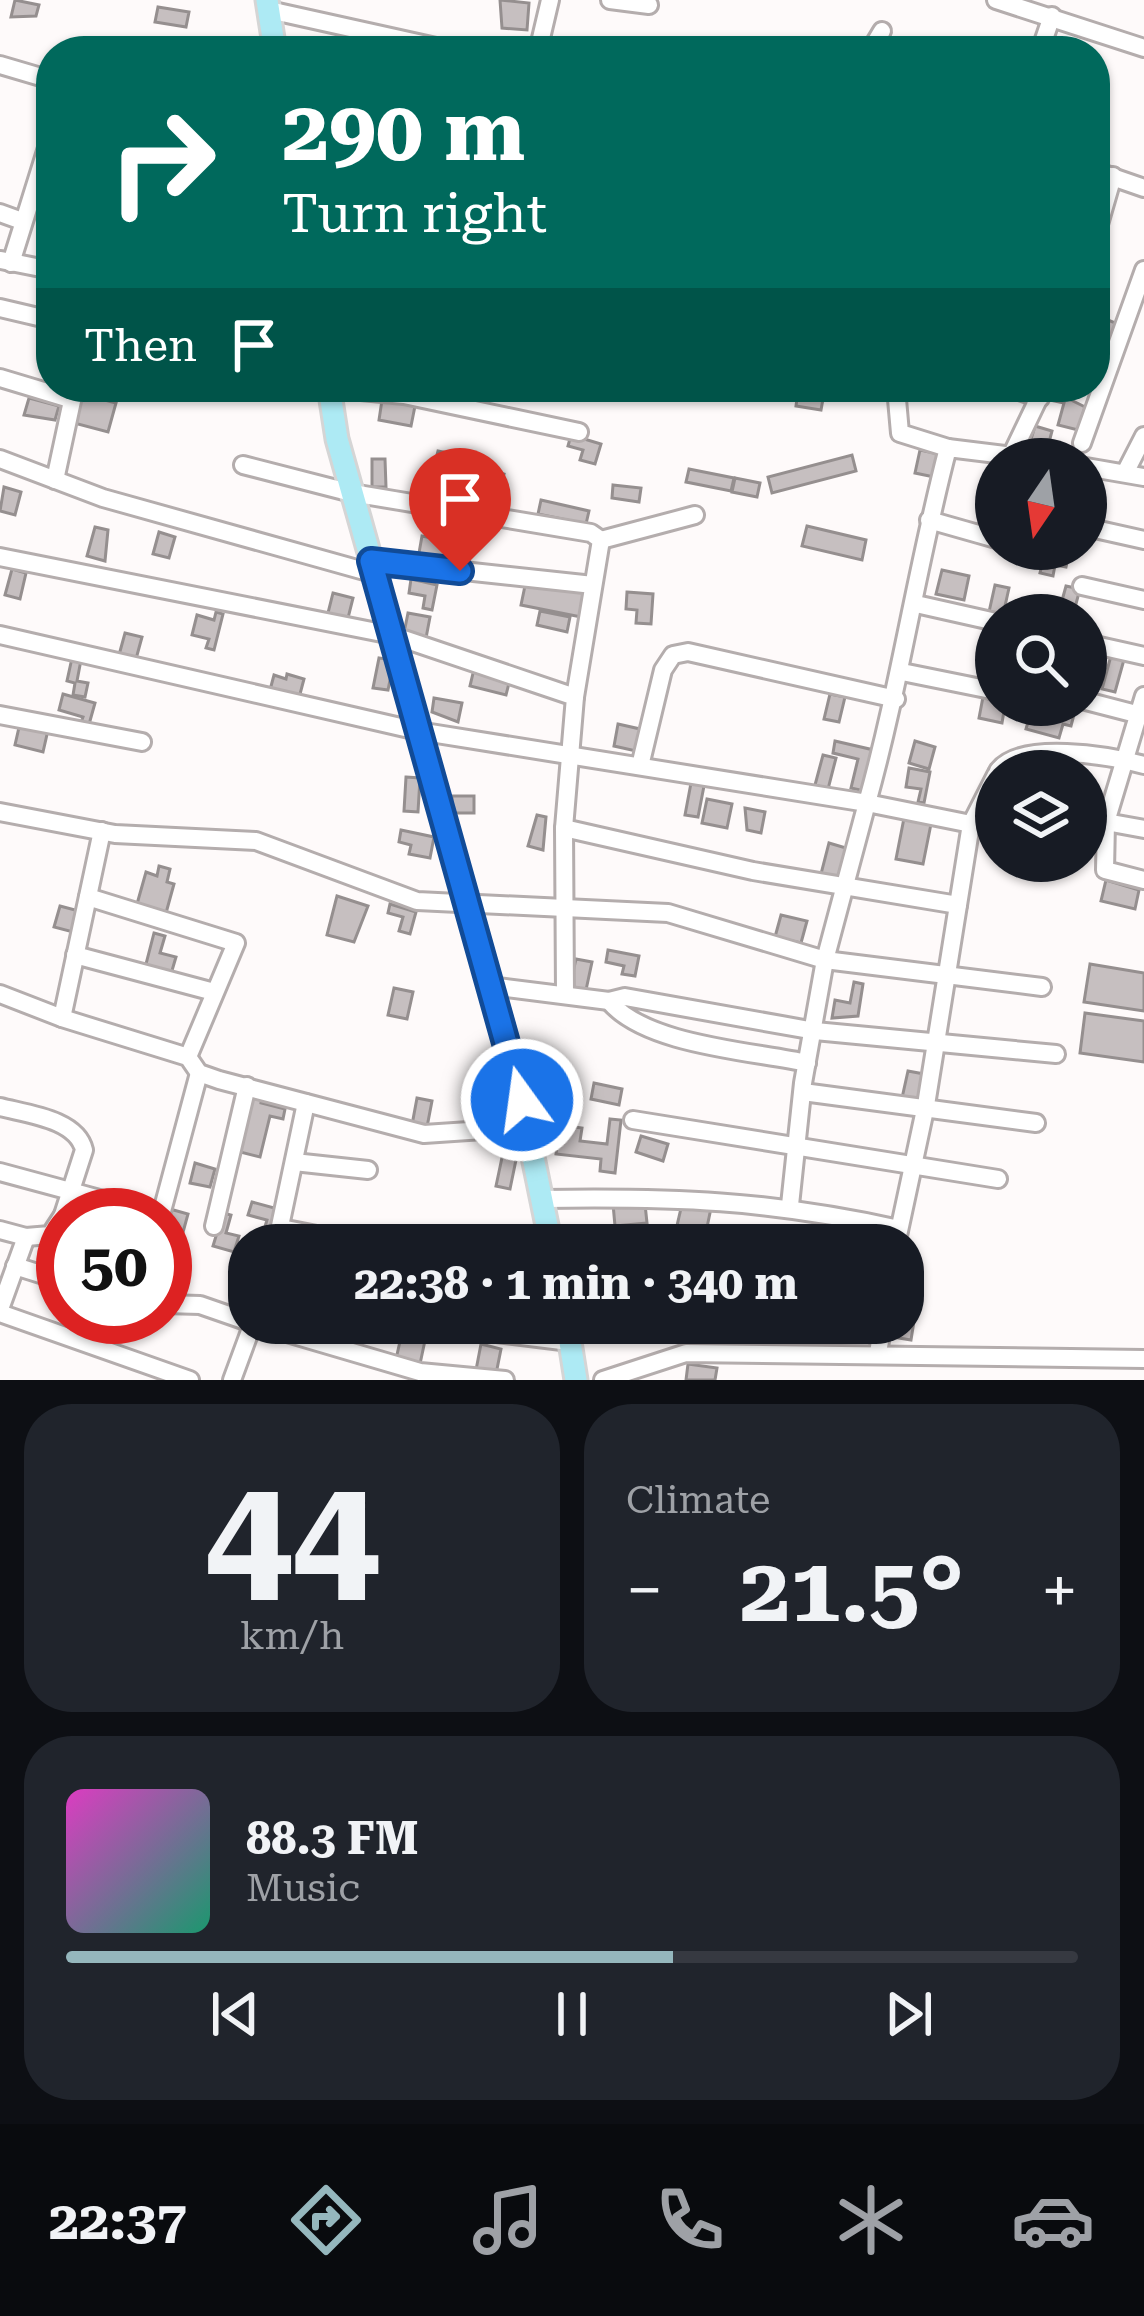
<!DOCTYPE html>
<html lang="en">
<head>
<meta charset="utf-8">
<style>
	:root { --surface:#171b24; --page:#20242c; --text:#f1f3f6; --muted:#9ea1a6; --line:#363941; --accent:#95b7bd }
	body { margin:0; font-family:"Roboto Serif",serif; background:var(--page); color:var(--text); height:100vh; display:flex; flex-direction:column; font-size:45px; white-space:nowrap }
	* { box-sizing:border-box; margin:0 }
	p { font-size:39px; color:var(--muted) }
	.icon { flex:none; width:66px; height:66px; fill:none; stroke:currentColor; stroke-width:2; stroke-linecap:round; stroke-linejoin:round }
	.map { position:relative; height:1380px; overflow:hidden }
	.panel { display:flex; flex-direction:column; gap:24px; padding:24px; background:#0d0f14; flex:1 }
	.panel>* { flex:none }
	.hud { position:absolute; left:36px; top:36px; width:1074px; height:366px; border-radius:48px; box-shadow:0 3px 9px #0004; background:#00695c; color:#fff; overflow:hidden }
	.needle { width:78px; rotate:193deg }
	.controls { position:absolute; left:975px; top:438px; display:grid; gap:24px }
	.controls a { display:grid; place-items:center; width:132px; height:132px; border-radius:50%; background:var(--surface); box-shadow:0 3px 9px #0004; font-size:60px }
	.speed { position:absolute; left:36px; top:1188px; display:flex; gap:24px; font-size:60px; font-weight:700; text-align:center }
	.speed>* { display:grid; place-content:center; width:156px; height:156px; border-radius:50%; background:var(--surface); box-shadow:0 3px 9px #0004; line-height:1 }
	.speed .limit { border:18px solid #d22; background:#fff; color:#111 }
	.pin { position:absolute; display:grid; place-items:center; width:102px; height:102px; color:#fff; margin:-123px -51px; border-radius:50% 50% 50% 0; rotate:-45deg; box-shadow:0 0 12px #0007 }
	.pin .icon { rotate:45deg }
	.me { position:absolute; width:132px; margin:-66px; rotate:346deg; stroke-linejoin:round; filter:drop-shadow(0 0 9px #0008) }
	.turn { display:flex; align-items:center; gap:42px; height:252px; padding:0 48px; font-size:54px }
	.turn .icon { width:156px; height:156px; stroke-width:2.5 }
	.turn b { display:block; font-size:84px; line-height:102px }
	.then { display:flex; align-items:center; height:114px; padding:0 48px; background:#0003; gap:24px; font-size:45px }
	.big { font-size:90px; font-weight:700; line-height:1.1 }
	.panel .widget { flex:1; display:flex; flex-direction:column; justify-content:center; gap:18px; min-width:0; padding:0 42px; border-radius:48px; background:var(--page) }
	.panel .dial { align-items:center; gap:0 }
	.dial b { font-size:156px; line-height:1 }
	.song { display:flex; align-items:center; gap:36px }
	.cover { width:144px; height:144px; border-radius:18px; background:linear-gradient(135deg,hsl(310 70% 55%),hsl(160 70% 35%)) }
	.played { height:12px; border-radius:6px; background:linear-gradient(90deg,var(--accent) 60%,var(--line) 60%) }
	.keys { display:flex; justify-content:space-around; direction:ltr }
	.heat { display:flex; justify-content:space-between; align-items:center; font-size:66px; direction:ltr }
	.panel .tiles { flex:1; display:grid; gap:24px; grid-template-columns:1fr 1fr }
	.widget:last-child { grid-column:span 2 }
	.trip { position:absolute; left:228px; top:1224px; width:696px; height:120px; border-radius:48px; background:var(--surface); box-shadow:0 3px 9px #0004; font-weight:700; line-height:120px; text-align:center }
	.menu { display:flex; height:192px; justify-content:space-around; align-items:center; background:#090b0e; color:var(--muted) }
	.menu .icon { width:84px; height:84px }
	.menu .on { color:var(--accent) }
	.menu b { font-size:54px; color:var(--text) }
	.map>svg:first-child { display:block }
	.building { fill:#c6bfc0; stroke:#958f8f; stroke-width:3 }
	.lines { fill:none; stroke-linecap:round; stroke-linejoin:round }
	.minor-casing { stroke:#b4adad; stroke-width:22 }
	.major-casing { stroke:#d5d5d5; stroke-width:27 }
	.minor { stroke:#fff; stroke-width:16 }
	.major { stroke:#adeaf4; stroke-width:21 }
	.route-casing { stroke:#114b97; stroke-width:30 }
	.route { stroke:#1a73e8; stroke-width:21 }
</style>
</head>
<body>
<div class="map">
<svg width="1144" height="1380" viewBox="0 0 1144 1380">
	<rect width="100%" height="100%" fill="#fefafa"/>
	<!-- building -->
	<g class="building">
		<polygon points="15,0 39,5 36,16 11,17"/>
		<polygon points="500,0 529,3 527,30 502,28"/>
		<polygon points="158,7 189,12 186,27 155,22"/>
		<polygon points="1098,316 1118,324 1113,337 1104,334 1100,345 1095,343"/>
		<polygon points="812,387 825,388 821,410 796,406 798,391 811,393"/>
		<polygon points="1057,393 1085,407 1078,430 1058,425 1064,403 1054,401"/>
		<polygon points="82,394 116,403 108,432 74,423"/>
		<polygon points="29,398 59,406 55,420 24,415"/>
		<polygon points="382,400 415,406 411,426 379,420"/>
		<polygon points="1035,426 1052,431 1046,454 1028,449"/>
		<polygon points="571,435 601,444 595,464 580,460 583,450 568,446"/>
		<polygon points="920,450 939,454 934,477 915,473"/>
		<polygon points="438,451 457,455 451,476 433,471"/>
		<polygon points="852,455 856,471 772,493 768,477"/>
		<polygon points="372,459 385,459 386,487 372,487"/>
		<polygon points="689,469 734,478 731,491 686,482"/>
		<polygon points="489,470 504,474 496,504 479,500"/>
		<polygon points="434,475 454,480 451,496 430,492"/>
		<polygon points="735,478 760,483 757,497 732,492"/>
		<polygon points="613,485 641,488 639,502 612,498"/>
		<polygon points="4,487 21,492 15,515 0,511"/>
		<polygon points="541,500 589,511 586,524 538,514"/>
		<polygon points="807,526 866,540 862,560 802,546"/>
		<polygon points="95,527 108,530 105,561 87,556"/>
		<polygon points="159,532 175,537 169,558 153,554"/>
		<polygon points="422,536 451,542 446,565 419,553"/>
		<polygon points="1045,553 1068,558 1066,567 1055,565 1053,576 1040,573"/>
		<polygon points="12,569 26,573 20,599 5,595"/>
		<polygon points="942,570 969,576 964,600 936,594"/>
		<polygon points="411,579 437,585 432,610 423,608 425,596 409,593"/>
		<polygon points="526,581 586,592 581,617 521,605"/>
		<polygon points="995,585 1009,588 1003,615 989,612"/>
		<polygon points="1066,586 1080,589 1073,615 1058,615"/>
		<polygon points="627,592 653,594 651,624 636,623 637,610 626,609"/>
		<polygon points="333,593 353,598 347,622 327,617"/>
		<polygon points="540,611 570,617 567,632 537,625"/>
		<polygon points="216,612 223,614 214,650 206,648 209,639 192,635 197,615 214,620"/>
		<polygon points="408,613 430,617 426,638 404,633"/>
		<polygon points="125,633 142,637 136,659 119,655"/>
		<polygon points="1112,652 1125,656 1115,692 1102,689"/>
		<polygon points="72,658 81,660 77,681 88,683 85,697 73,695 75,683 67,681"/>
		<polygon points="379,658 394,660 388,690 373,688"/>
		<polygon points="474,669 510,679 506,695 470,686"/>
		<polygon points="287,674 304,679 299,698 270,690 274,675 286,679"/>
		<polygon points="63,694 95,703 88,728 80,725 83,717 59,710"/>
		<polygon points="830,694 845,697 839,722 824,719"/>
		<polygon points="983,697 1005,705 1002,723 979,718"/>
		<polygon points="434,698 462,703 458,722 432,712"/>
		<polygon points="1019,705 1038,709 1037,715 1051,719 1055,705 1076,707 1071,726 1063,724 1059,738 1026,729 1028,722 1015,718"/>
		<polygon points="20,723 48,730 43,752 15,745"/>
		<polygon points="618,724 640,729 636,751 614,746"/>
		<polygon points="835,741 878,751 869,792 851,788 858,759 833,753"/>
		<polygon points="915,741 935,747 929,769 909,763"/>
		<polygon points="823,755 836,758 828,789 815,785"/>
		<polygon points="909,768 930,772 924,803 918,802 921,789 906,787"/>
		<polygon points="406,777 420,778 418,812 404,811"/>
		<polygon points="691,783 704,786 698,817 685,815"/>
		<rect x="452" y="796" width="22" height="17"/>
		<polygon points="707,799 732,804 727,828 702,823"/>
		<polygon points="745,808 765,812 761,833 747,830"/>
		<polygon points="905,813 932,819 923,864 896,859"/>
		<polygon points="537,815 546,817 543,850 528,846"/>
		<polygon points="401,830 434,837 430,858 409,854 411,845 399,842"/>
		<polygon points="829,843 846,848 838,879 821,874"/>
		<polygon points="159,866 170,869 167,882 174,884 166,913 137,904 146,872 157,876"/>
		<polygon points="1106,880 1139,890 1135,909 1101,901"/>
		<polygon points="337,896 368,906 354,942 327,935"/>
		<polygon points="390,904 416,912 410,934 399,931 403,917 388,913"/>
		<polygon points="60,906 79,911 73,932 54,927"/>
		<polygon points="781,915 807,921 801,943 775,937"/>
		<polygon points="154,933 165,936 160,953 176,957 171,974 145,968"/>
		<polygon points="608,950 639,956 635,976 622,974 624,966 606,962"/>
		<polygon points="576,959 592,962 586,990 570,986"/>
		<polygon points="1090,964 1144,973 1144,1011 1084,1002"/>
		<polygon points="854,982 863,984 858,1016 832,1018 835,1000 850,1003"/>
		<polygon points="394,988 413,992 407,1019 388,1015"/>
		<polygon points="1085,1013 1144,1021 1144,1062 1080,1053"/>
		<polygon points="908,1071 924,1074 919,1101 902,1098"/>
		<polygon points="594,1083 622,1089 619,1105 591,1099"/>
		<polygon points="510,1091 514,1109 506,1111 508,1123 495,1126 488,1096"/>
		<polygon points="253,1095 262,1097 261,1103 285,1109 283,1119 270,1116 260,1157 240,1152"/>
		<polygon points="417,1098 432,1101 427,1127 412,1125"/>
		<polygon points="610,1119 621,1120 615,1173 600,1171 601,1159 556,1154 558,1139 549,1138 551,1124 582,1128 580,1141 607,1144"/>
		<polygon points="641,1136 668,1144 663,1161 636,1152"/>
		<polygon points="503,1153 517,1155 510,1189 496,1186"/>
		<polygon points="195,1163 215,1169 210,1187 190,1183"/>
		<polygon points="252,1202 278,1209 272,1232 264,1230 267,1220 248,1215"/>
		<polygon points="613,1204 645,1204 647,1223 615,1226"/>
		<polygon points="682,1204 711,1208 705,1237 676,1230"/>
		<polygon points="170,1209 188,1214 182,1236 165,1232"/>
		<polygon points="223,1213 231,1215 226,1233 239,1236 234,1252 213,1246"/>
		<polygon points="903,1313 915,1315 911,1340 893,1337"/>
		<polygon points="414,1328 427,1331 420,1364 396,1359 401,1337 412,1340"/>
		<polygon points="481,1344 501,1349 496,1374 476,1370"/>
		<polygon points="688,1364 717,1368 715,1380 686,1380"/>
	</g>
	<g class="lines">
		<defs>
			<g id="minor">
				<polyline points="610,0 649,5"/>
				<polyline points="996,0 1144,48"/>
				<polyline points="269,10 454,51"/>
				<polyline points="538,51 550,0"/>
				<polyline points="870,51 882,31"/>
				<polyline points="1040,51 1052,16"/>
				<polyline points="0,65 51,80"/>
				<polyline points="1095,171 1144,188"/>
				<polyline points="0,213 22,221"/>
				<polyline points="1095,238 1113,176"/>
				<polyline points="1,260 51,270"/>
				<polyline points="11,263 51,135"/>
				<polyline points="0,308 51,320"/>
				<polyline points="0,378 70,399"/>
				<polyline points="892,387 896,388 900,433 948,448"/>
				<polyline points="1007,387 1040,398"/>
				<polyline points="329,388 404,395 579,432"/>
				<polyline points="1082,443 1144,270"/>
				<polyline points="1011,456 1044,387"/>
				<polyline points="0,459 103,498 375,574"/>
				<polyline points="243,465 352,493 591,533 601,540 575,697"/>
				<polyline points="1086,467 1144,477"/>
				<polyline points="1125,473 1144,436"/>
				<polyline points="55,480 75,387"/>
				<polyline points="929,520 996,539"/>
				<polyline points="1086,527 1144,540"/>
				<polyline points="601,540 695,515"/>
				<polyline points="0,557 392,635 575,697 564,828 565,994"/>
				<polyline points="371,561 593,585"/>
				<polyline points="1082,586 1144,600"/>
				<polyline points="916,604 996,622"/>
				<path d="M0 635 418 731 867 803C900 685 917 565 948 448L1037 459"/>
				<polyline points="1086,643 1144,656"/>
				<polyline points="902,672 996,691"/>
				<polyline points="1086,701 1144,716"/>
				<polyline points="0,715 142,742"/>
				<polyline points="640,766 663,670 673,655 688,652 896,699"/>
				<path d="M998 771C1020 740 1111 756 1144 765"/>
				<polyline points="0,812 115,834 256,841 417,901 668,913 825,960 1042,987"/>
				<polyline points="1086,822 1106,822 1144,696"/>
				<polyline points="564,828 753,871 958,905"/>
				<polyline points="1144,829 1106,822 1105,870 1144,880"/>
				<polyline points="102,831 62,1018 188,1057 199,1073 219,1080 424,1134 527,1127"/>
				<polyline points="88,897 236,943 188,1057"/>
				<polyline points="75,955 214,992"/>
				<polyline points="490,986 609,1001"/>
				<polyline points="0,994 62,1018"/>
				<path d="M807 1063C751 1051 645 1045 609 1001L625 997 815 1031 1056 1054"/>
				<polyline points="803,1092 1036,1123"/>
				<path d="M0 1107C27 1114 77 1119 84 1150L63 1215"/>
				<polyline points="633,1120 998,1179"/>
				<polyline points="294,1162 368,1170"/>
				<polyline points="0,1172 159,1215"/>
				<path d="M542 1199C674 1197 768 1200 899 1229"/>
				<polyline points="790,1205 803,1083 825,960 867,803 971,824 996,823"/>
				<polyline points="161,1215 199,1073"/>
				<polyline points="214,1226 247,1086"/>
				<polyline points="281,1228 332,1238 455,1245"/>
				<polyline points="0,1230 26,1237 0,1309"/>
				<polyline points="26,1237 50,1235 63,1215"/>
				<polyline points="276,1245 306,1103"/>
				<polyline points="532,1245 550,1242"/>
				<polyline points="896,1245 926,1105 971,824 996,775"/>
				<polyline points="15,1266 63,1281"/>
				<polyline points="165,1304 200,1305 249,1322"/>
				<polyline points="0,1313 190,1380"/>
				<polyline points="253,1323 420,1372 505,1380"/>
				<polyline points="414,1323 570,1342"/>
				<polyline points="878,1353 883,1323"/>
				<polyline points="232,1380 253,1323"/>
				<polyline points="603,1380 686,1353 1144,1359"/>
			</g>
			<g id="major">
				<polyline points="267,0 275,51"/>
				<polyline points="329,387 337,439 516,1074 551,1245"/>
				<polyline points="567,1323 576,1380"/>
			</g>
		</defs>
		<!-- minor casing -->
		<use href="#minor" class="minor-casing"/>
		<!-- major casing -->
		<use href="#major" class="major-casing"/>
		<!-- minor -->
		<use href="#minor" class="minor"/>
		<!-- major -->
		<use href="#major" class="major"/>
	</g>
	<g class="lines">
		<defs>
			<polyline id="route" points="460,571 371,561 522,1100"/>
		</defs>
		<!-- route casing -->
		<use href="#route" class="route-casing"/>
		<!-- route -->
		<use href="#route" class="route"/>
	</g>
</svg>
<div class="controls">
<a><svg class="needle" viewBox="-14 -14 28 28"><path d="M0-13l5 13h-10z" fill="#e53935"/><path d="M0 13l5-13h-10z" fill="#9ea1a6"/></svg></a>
<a><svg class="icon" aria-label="search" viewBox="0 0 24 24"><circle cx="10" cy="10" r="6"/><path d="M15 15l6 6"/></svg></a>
<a><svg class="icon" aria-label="layers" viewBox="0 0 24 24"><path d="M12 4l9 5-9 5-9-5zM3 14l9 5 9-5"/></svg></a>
</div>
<div class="speed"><div class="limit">50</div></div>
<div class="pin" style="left:460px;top:571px;background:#d93025"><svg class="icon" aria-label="arrive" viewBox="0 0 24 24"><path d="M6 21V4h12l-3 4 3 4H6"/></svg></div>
<svg class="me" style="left:522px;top:1100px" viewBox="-20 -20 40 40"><circle r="17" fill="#1a73e8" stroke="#fff" stroke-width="3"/><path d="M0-11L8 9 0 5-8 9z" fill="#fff"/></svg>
<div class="trip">22:38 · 1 min · 340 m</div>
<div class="hud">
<div class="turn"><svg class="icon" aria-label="right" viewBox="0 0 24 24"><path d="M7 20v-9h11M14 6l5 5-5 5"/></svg><div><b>290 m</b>Turn right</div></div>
<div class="then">Then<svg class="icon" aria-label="arrive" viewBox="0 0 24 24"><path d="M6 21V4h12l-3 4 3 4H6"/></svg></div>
</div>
</div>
<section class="panel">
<div class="tiles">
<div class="widget dial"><b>44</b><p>km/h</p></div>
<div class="widget"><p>Climate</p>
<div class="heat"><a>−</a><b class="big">21.5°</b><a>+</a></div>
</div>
<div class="widget">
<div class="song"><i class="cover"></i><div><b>88.3 FM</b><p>Music</p></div></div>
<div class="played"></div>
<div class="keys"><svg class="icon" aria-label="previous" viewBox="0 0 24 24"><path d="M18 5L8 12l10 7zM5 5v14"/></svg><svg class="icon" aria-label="pause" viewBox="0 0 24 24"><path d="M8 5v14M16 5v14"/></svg><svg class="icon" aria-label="next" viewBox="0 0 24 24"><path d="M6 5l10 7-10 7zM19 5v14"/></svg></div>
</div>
</div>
</section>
<nav class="menu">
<b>22:37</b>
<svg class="icon on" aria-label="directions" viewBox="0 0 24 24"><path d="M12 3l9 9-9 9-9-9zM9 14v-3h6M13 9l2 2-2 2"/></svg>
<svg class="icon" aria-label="music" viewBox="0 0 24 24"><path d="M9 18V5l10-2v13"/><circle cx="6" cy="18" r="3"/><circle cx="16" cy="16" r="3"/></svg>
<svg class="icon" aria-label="phone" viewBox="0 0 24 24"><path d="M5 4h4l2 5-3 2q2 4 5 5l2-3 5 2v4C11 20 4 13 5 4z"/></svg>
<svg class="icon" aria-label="climate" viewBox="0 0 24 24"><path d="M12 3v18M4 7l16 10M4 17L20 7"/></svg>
<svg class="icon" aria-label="car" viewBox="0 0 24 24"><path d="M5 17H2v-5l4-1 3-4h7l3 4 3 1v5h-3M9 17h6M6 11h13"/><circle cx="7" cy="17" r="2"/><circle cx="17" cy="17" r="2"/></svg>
</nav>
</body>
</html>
